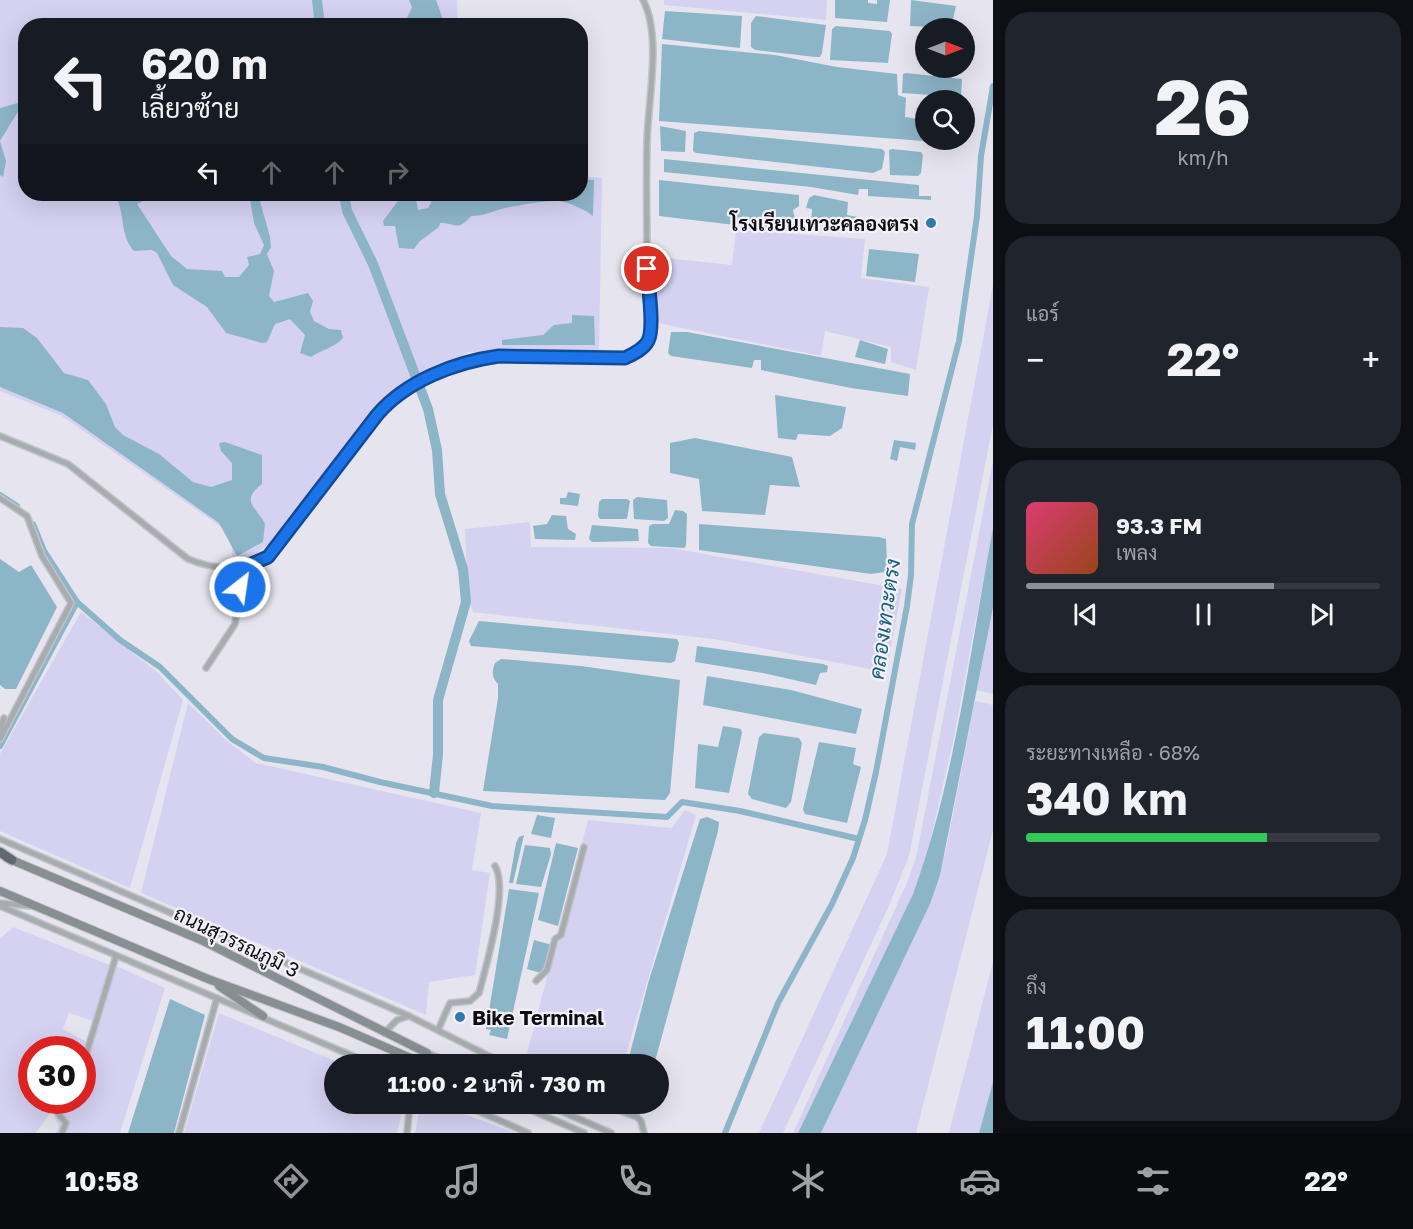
<!DOCTYPE html>
<html lang="th">
<head>
<meta charset="utf-8">
<style>
	:root { --surface:#171b24; --page:#20242c; --text:#f1f3f6; --muted:#9ea1a6; --line:#363941; --accent:#8c9099 }
	body { margin:0; font-family:"Golos Text",Sarabun,sans-serif; background:var(--page); color:var(--text); height:100vh; display:flex; flex-direction:column; font-size:22px; white-space:nowrap }
	* { box-sizing:border-box; margin:0 }
	p { font-size:20px; color:var(--muted) }
	.icon { flex:none; width:33px; height:33px; fill:none; stroke:currentColor; stroke-width:2; stroke-linecap:round; stroke-linejoin:round }
	.map { position:relative; flex:1; overflow:hidden }
	.details { display:flex; flex-direction:column; gap:12px; padding:12px; background:#0d0f14; width:420px }
	.details>* { flex:none }
	.top-card { position:absolute; left:18px; top:18px; width:570px; height:183px; border-radius:24px; box-shadow:0 6px 24px #0002; background:#171b24; color:var(--text); overflow:hidden }
	.needle { width:39px; rotate:90deg }
	.fabs { position:absolute; left:915px; top:18px; display:grid; gap:12px }
	.fabs a { display:grid; place-items:center; width:60px; height:60px; border-radius:50%; background:var(--surface); box-shadow:0 6px 24px #0002; font-size:30px }
	.speed { position:absolute; left:18px; top:1036px; display:flex; gap:12px; font-size:30px; font-weight:700; text-align:center }
	.speed>* { display:grid; place-content:center; width:78px; height:78px; border-radius:50%; background:var(--surface); box-shadow:0 6px 24px #0002; line-height:1 }
	.speed .limit { border:9px solid #d22; background:#fff; color:#111 }
	.pin { position:absolute; display:grid; place-items:center; width:51px; height:51px; color:#fff; margin:-26px; border:3px solid #fff; border-radius:50%; box-shadow:0 2px 6px #0007 }
	.me { position:absolute; width:66px; margin:-33px; rotate:30deg; stroke-linejoin:round; filter:drop-shadow(0 0 4px #0008) }
	.turn { display:flex; align-items:center; gap:21px; height:126px; padding:0 24px; font-size:27px }
	.turn .icon { width:78px; height:78px; stroke-width:2.5 }
	.turn b { display:block; font-size:42px; line-height:51px }
	.lanes { display:flex; align-items:center; height:57px; padding:0 24px; background:#0003; justify-content:center; gap:30px; direction:ltr }
	.lanes .off { opacity:.35 }
	.big { font-size:45px; font-weight:700; line-height:1.1 }
	.details .tile { flex:1; display:flex; flex-direction:column; justify-content:center; gap:9px; min-width:0; padding:0 21px; border-radius:24px; background:var(--page) }
	.details .dial { align-items:center; gap:0 }
	.dial b { font-size:78px; line-height:1 }
	.song { display:flex; align-items:center; gap:18px }
	.cover { width:72px; height:72px; border-radius:9px; background:linear-gradient(135deg,hsl(340 70% 55%),hsl(20 70% 35%)) }
	.played { height:6px; border-radius:3px; background:linear-gradient(90deg,var(--accent) 70%,var(--line) 70%) }
	.keys { display:flex; justify-content:space-around; direction:ltr }
	.heat { display:flex; justify-content:space-between; align-items:center; font-size:33px; direction:ltr }
	.charge { height:9px; border-radius:4px; background:linear-gradient(90deg,#34c759 68%,var(--line) 0) }
	.trip { position:absolute; left:324px; top:1054px; width:345px; height:60px; border-radius:30px; background:var(--surface); box-shadow:0 6px 24px #0002; font-weight:700; line-height:60px; text-align:center }
	.tabs { display:flex; height:96px; justify-content:space-around; align-items:center; background:#090b0e; color:var(--muted) }
	.tabs .icon { width:42px; height:42px }
	.tabs .active { color:var(--accent) }
	.tabs b { font-size:27px; color:var(--text) }
	main { display:flex; flex:1; min-height:0 }
	.map>svg:first-child { display:block }
	.green { fill:#d4d1f1 }
	.water { fill:#8db5c8 }
	.lines { fill:none; stroke-linecap:round; stroke-linejoin:round }
	.canal { stroke:#8db5c8; stroke-width:6 }
	.river { stroke:#8db5c8; stroke-width:10 }
	.minor-casing { stroke:#c3c3cb; stroke-width:8 }
	.secondary-casing { stroke:#c3c3cb; stroke-width:10 }
	.motorway-casing { stroke:#c3c3cb; stroke-width:12 }
	.minor { stroke:#a7acae; stroke-width:5 }
	.secondary { stroke:#888f92; stroke-width:8 }
	.motorway { stroke:#60696d; stroke-width:9 }
	.route-casing { stroke:#114b97; stroke-width:15 }
	.route { stroke:#1a73e8; stroke-width:10 }
	.poi-dot { fill:#2d7bad; stroke:#f3f2fc; stroke-width:2 }
	.labels { text-anchor:middle; dominant-baseline:central; stroke-width:4.5; stroke-linejoin:round; paint-order:stroke }
	.poi-label { font-size:20px; font-weight:bold; fill:#0e0e11; stroke:#f3f2fc; text-anchor:end }
	.street-label { font-size:20px; fill:#0e0e11; stroke:#f3f2fc }
	.water-label { font-size:21px; font-style:italic; fill:#185f7c; stroke:#f3f2fc }
</style>
</head>
<body>
<main>
<div class="map">
<svg width="993" height="1133" viewBox="0 0 993 1133">
	<rect width="100%" height="100%" fill="#e6e5ef"/>
	<!-- green -->
	<g class="green">
		<polygon points="0,0 457,0 458,25 26,26 26,194 580,194 581,176 602,178 599,350 469,352 385,397 269,544 249,559 233,560 231,539 224,529 62,416 0,391"/>
		<polygon points="664,0 827,0 826,20 664,5"/>
		<polygon points="736,230 865,239 861,278 929,287 916,370 891,362 891,347 825,331 821,356 658,323 656,289 666,276 666,258 732,265"/>
		<polygon points="993,285 993,424 909,856 888,908 783,1133 759,1133 887,854"/>
		<polygon points="993,461 993,528 954,737 927,855 913,894 798,1133 793,1133 906,885 916,858"/>
		<polygon points="530,522 531,547 670,548 902,589 886,672 714,639 473,612 468,594 465,529"/>
		<polygon points="993,608 993,694 977,690"/>
		<polygon points="81,612 157,672 183,700 130,888 0,831 0,754"/>
		<polygon points="975,701 993,705 993,830 916,1133 821,1133 930,904 946,850"/>
		<polygon points="188,703 228,742 256,763 481,813 472,870 490,873 475,975 429,982 426,1015 141,893"/>
		<polygon points="685,810 696,815 623,1065 524,1065 588,820 672,828"/>
		<polygon points="13,927 112,966 93,1021 69,1013 63,1029 85,1041 83,1055 82,1050 32,1050 32,1101 58,1101 36,1133 0,1133 0,939"/>
		<polygon points="993,962 993,1082 979,1133 949,1133"/>
		<polygon points="116,966 165,988 120,1133 56,1133 59,1126 54,1117 64,1101 82,1101 83,1069"/>
		<polygon points="219,1013 345,1065 334,1065 334,1104 404,1104 397,1133 184,1133"/>
		<polygon points="421,1104 436,1104 516,1133 415,1133"/>
	</g>
	<!-- water -->
	<g class="water">
		<polygon points="409,0 436,0 445,25 449,25 404,25 412,7"/>
		<polygon points="835,0 868,0 868,3 877,4 877,0 890,0 887,22 835,18"/>
		<polygon points="911,0 956,6 951,28 910,26"/>
		<polygon points="665,11 742,16 740,48 662,39"/>
		<polygon points="756,16 826,25 822,53 820,57 815,57 755,50 751,47 751,23"/>
		<polygon points="836,26 890,31 892,34 888,63 830,60 832,29"/>
		<polygon points="662,44 775,55 837,67 897,74 898,95 906,98 905,117 925,120 926,140 964,140 965,126 966,126 964,144 659,121"/>
		<polygon points="906,73 962,79 961,97 902,93 903,74"/>
		<polygon points="25,101 25,108 19,110 0,141 6,161 3,177 0,175 0,108"/>
		<polygon points="660,126 686,131 685,152 661,151"/>
		<polygon points="699,131 882,149 885,152 882,169 873,173 696,153 693,151 694,133"/>
		<polygon points="892,149 921,152 923,155 921,173 918,176 890,175 889,150"/>
		<polygon points="664,159 919,185 919,196 931,196 931,200 868,196 868,189 859,189 858,195 811,187 664,172"/>
		<path d="M581 179 594 180 593 216C586 210 569 202 559 201 547 200 510 206 498 210 488 213 482 216 471 216 457 232 457 223 440 223L439 227 420 241 414 249 399 248 395 226H384L383 221 403 194H415L418 210 428 208 431 203V194H580Z"/>
		<polygon points="659,180 799,195 799,206 793,210 797,227 794,232 659,216"/>
		<path d="M114 194H157L137 204 171 256 187 269 222 271 225 277H239L249 265 247 257 260 254 264 245 254 223 249 194H258L270 237 271 247 267 254 274 271 269 296 274 302 308 293 313 301 310 312 314 321 329 329 341 330 343 338C334 348 321 350 311 357L300 353 305 335 290 319 275 324 267 342 262 343 226 333 207 307 173 285 157 253 152 250 134 251C119 235 126 211 114 194Z"/>
		<polygon points="814,195 848,202 847,215 858,217 856,229 811,224 812,209 806,208 809,198"/>
		<polygon points="869,249 919,254 915,282 866,276"/>
		<polygon points="572,315 594,316 595,345 502,345 502,340 543,335 554,325 572,323"/>
		<path d="M0 327 23 328 37 338 64 373 88 380 106 404 115 427 123 435 159 454 193 482 211 487 232 480V463L221 451 219 443 225 442 262 455V484C239 502 257 507 265 524L263 542 237 556 219 523 63 413 0 387Z"/>
		<polygon points="671,332 687,332 910,374 908,396 851,388 761,370 761,360 754,360 752,368 671,356 668,353"/>
		<polygon points="860,340 888,349 885,364 855,357"/>
		<polygon points="775,395 846,407 842,428 830,436 798,434 796,440 778,438"/>
		<polygon points="695,438 792,457 800,487 770,485 765,515 702,511 699,479 670,473 670,443"/>
		<polygon points="894,440 916,443 915,450 900,447 897,461 890,459"/>
		<polygon points="568,492 580,494 578,506 560,504 560,498 566,498"/>
		<polygon points="637,497 667,500 668,518 664,521 634,519 633,500"/>
		<polygon points="602,499 627,499 630,501 627,519 600,519 598,516 599,502"/>
		<polygon points="675,510 683,511 687,514 686,546 684,548 651,546 648,543 649,526 653,524 669,524"/>
		<polygon points="552,515 566,516 568,529 576,534 575,540 535,539 533,526 547,524"/>
		<polygon points="699,524 879,537 886,539 887,564 885,572 871,574 699,550"/>
		<polygon points="592,525 638,529 639,541 592,542 589,539"/>
		<path d="M993 528V608L940 875 930 904 821 1133H798L913 894C956 777 970 649 993 528Z"/>
		<polygon points="0,559 19,572 31,565 57,607 16,689 5,689 0,685"/>
		<polygon points="479,621 677,639 679,643 675,661 671,663 471,646 469,641"/>
		<polygon points="697,646 823,664 828,666 827,672 820,673 816,685 763,673 695,662"/>
		<path d="M501 659 581 666 680 680 670 793 665 800 483 791 498 698V684C491 677 492 671 495 663Z"/>
		<polygon points="707,676 791,690 862,709 856,734 703,705"/>
		<polygon points="723,726 741,729 742,733 729,793 695,788 698,744 718,747"/>
		<polygon points="764,733 799,738 802,743 791,802 786,808 752,799 748,794 759,737"/>
		<polygon points="819,742 856,748 853,764 861,767 847,823 805,814 803,809"/>
		<polygon points="537,815 555,818 551,838 531,834"/>
		<polygon points="707,817 719,822 718,831 654,1065 627,1065 649,980 700,819"/>
		<polygon points="524,835 513,883 509,883 516,843 519,837"/>
		<polygon points="556,843 578,848 558,926 538,920"/>
		<polygon points="525,845 550,848 551,854 541,887 516,884"/>
		<polygon points="509,889 539,893 507,1039 489,1035 491,1030 486,1029"/>
		<polygon points="534,940 552,945 544,974 527,969"/>
		<polygon points="170,999 205,1015 174,1133 128,1133"/>
		<polygon points="993,1082 993,1133 979,1133"/>
	</g>
	<g class="lines">
		<!-- canal -->
		<g class="canal">
			<polyline points="0,495 17,506"/>
			<polyline points="33,524 44,551 77,602 120,640 160,667 232,739 264,758 323,767 380,782 492,806 667,817 682,802 740,811 859,839"/>
			<polyline points="0,746 77,602"/>
			<polyline points="725,1133 778,1003 832,904 853,858 865,820 876,772 907,606 911,575 912,524 959,341 977,216 981,156 993,86"/>
		</g>
		<!-- river -->
		<g class="river">
			<polyline points="317,0 320,26"/>
			<polyline points="344,194 347,211 373,264 428,409 437,450 440,494 463,569 466,602 438,700 438,754 434,793"/>
		</g>
		<defs>
			<g id="minor">
				<path d="M0 436 68 464 188 559C215 570 241 572 268 557L377 415C406 381 455 362 499 356L625 358C634 354 646 348 649 338 656 317 648 287 647 265 647 223 646 182 647 141 648 100 662 36 643 0"/>
				<polyline points="0,498 27,516 42,556 71,603 0,739"/>
				<polyline points="206,668 235,624 242,568"/>
				<polyline points="0,730 4,718"/>
				<polyline points="0,839 409,1016"/>
				<polyline points="0,903 30,906"/>
				<polyline points="0,906 374,1065"/>
				<polyline points="536,981 547,970 555,939 561,935 584,847"/>
				<path d="M438 1030 450 1003 470 1001 479 993C486 966 509 889 495 866"/>
				<polyline points="384,1033 397,1020 409,1016 507,1065"/>
				<polyline points="427,1053 456,1065"/>
				<polyline points="82,1068 116,956"/>
				<polyline points="61,1101 56,1111 66,1123 62,1133"/>
				<polyline points="462,1104 528,1133"/>
				<polyline points="517,1104 584,1133"/>
				<polyline points="545,1104 611,1133"/>
				<polyline points="602,1104 637,1117 641,1121 644,1133"/>
				<polyline points="179,1133 217,998"/>
				<polyline points="407,1133 410,1104"/>
			</g>
			<g id="secondary">
				<polyline points="7,858 201,940 427,1053"/>
				<polyline points="0,891 208,979 339,1027 422,1063"/>
				<polyline points="219,986 263,1016"/>
			</g>
			<polyline id="motorway" points="0,852 12,860"/>
		</defs>
		<!-- minor casing -->
		<use href="#minor" class="minor-casing"/>
		<!-- secondary casing -->
		<use href="#secondary" class="secondary-casing"/>
		<!-- motorway casing -->
		<use href="#motorway" class="motorway-casing"/>
		<!-- minor -->
		<use href="#minor" class="minor"/>
		<!-- secondary -->
		<use href="#secondary" class="secondary"/>
		<!-- motorway -->
		<use href="#motorway" class="motorway"/>
	</g>
	<g class="lines">
		<defs>
			<path id="route" d="M240 587 242 568 268 557 377 415C406 381 455 362 499 356L625 358C633 354 644 349 648 341 655 328 648 285 647 269"/>
		</defs>
		<!-- route casing -->
		<use href="#route" class="route-casing"/>
		<!-- route -->
		<use href="#route" class="route"/>
	</g>
	<!-- markers -->
	<g class="poi-dot">
		<circle cx="931" cy="223" r="6"/>
		<circle cx="460" cy="1017" r="6"/>
	</g>
	<g class="labels">
		<!-- poi labels -->
		<g class="poi-label">
			<text x="919" y="223">โรงเรียนเทวะคลองตรง</text>
			<text x="472" y="1017" text-anchor="start">Bike Terminal</text>
		</g>
		<!-- street labels -->
		<g class="street-label">
			<text transform="translate(237 941) rotate(26)">ถนนสุวรรณภูมิ 3</text>
		</g>
		<!-- water labels -->
		<g class="water-label">
			<text transform="translate(884 619) rotate(-82)">คลองเทวะตรง</text>
		</g>
	</g>
</svg>
<div class="fabs">
<a><svg class="needle" viewBox="-14 -14 28 28"><path d="M0-13l5 13h-10z" fill="#e53935"/><path d="M0 13l5-13h-10z" fill="#9ea1a6"/></svg></a>
<a><svg class="icon" aria-label="search" viewBox="0 0 24 24"><circle cx="10" cy="10" r="6"/><path d="M15 15l6 6"/></svg></a>
</div>
<div class="speed"><div class="limit">30</div></div>
<div class="pin" style="left:647px;top:269px;background:#d93025"><svg class="icon" aria-label="arrive" viewBox="0 0 24 24"><path d="M6 21V4h12l-3 4 3 4H6"/></svg></div>
<svg class="me" style="left:240px;top:587px" viewBox="-20 -20 40 40"><circle r="17" fill="#1a73e8" stroke="#fff" stroke-width="3"/><path d="M0-11L8 9 0 5-8 9z" fill="#fff"/></svg>
<div class="trip">11:00 · 2 นาที · 730 m</div>
<div class="top-card">
<div class="turn"><svg class="icon" aria-label="left" viewBox="0 0 24 24"><path d="M17 20v-9H6M10 6l-5 5 5 5"/></svg><div><b>620 m</b>เลี้ยวซ้าย</div></div>
<div class="lanes"><svg class="icon" aria-label="left" viewBox="0 0 24 24"><path d="M17 20v-9H6M10 6l-5 5 5 5"/></svg><svg class="icon off" aria-label="ahead" viewBox="0 0 24 24"><path d="M12 20V5M6 11l6-6 6 6"/></svg><svg class="icon off" aria-label="ahead" viewBox="0 0 24 24"><path d="M12 20V5M6 11l6-6 6 6"/></svg><svg class="icon off" aria-label="right" viewBox="0 0 24 24"><path d="M7 20v-9h11M14 6l5 5-5 5"/></svg></div>
</div>
</div>
<section class="details">
<div class="tile dial"><b>26</b><p>km/h</p></div>
<div class="tile"><p>แอร์</p>
<div class="heat"><a>−</a><b class="big">22°</b><a>+</a></div>
</div>
<div class="tile">
<div class="song"><i class="cover"></i><div><b>93.3 FM</b><p>เพลง</p></div></div>
<div class="played"></div>
<div class="keys"><svg class="icon" aria-label="previous" viewBox="0 0 24 24"><path d="M18 5L8 12l10 7zM5 5v14"/></svg><svg class="icon" aria-label="pause" viewBox="0 0 24 24"><path d="M8 5v14M16 5v14"/></svg><svg class="icon" aria-label="next" viewBox="0 0 24 24"><path d="M6 5l10 7-10 7zM19 5v14"/></svg></div>
</div>
<div class="tile"><p>ระยะทางเหลือ · 68%</p><b class="big">340 km</b><div class="charge"></div></div>
<div class="tile"><p>ถึง</p><b class="big">11:00</b></div>
</section>
</main>
<nav class="tabs">
<b>10:58</b>
<svg class="icon active" aria-label="directions" viewBox="0 0 24 24"><path d="M12 3l9 9-9 9-9-9zM9 14v-3h6M13 9l2 2-2 2"/></svg>
<svg class="icon" aria-label="music" viewBox="0 0 24 24"><path d="M9 18V5l10-2v13"/><circle cx="6" cy="18" r="3"/><circle cx="16" cy="16" r="3"/></svg>
<svg class="icon" aria-label="phone" viewBox="0 0 24 24"><path d="M5 4h4l2 5-3 2q2 4 5 5l2-3 5 2v4C11 20 4 13 5 4z"/></svg>
<svg class="icon" aria-label="climate" viewBox="0 0 24 24"><path d="M12 3v18M4 7l16 10M4 17L20 7"/></svg>
<svg class="icon" aria-label="car" viewBox="0 0 24 24"><path d="M5 17H2v-5l4-1 3-4h7l3 4 3 1v5h-3M9 17h6M6 11h13"/><circle cx="7" cy="17" r="2"/><circle cx="17" cy="17" r="2"/></svg>
<svg class="icon" aria-label="filters" viewBox="0 0 24 24"><path d="M4 7h16M4 17h16"/><circle cx="9" cy="7" r="2"/><circle cx="15" cy="17" r="2"/></svg>
<b>22°</b>
</nav>
</body>
</html>
